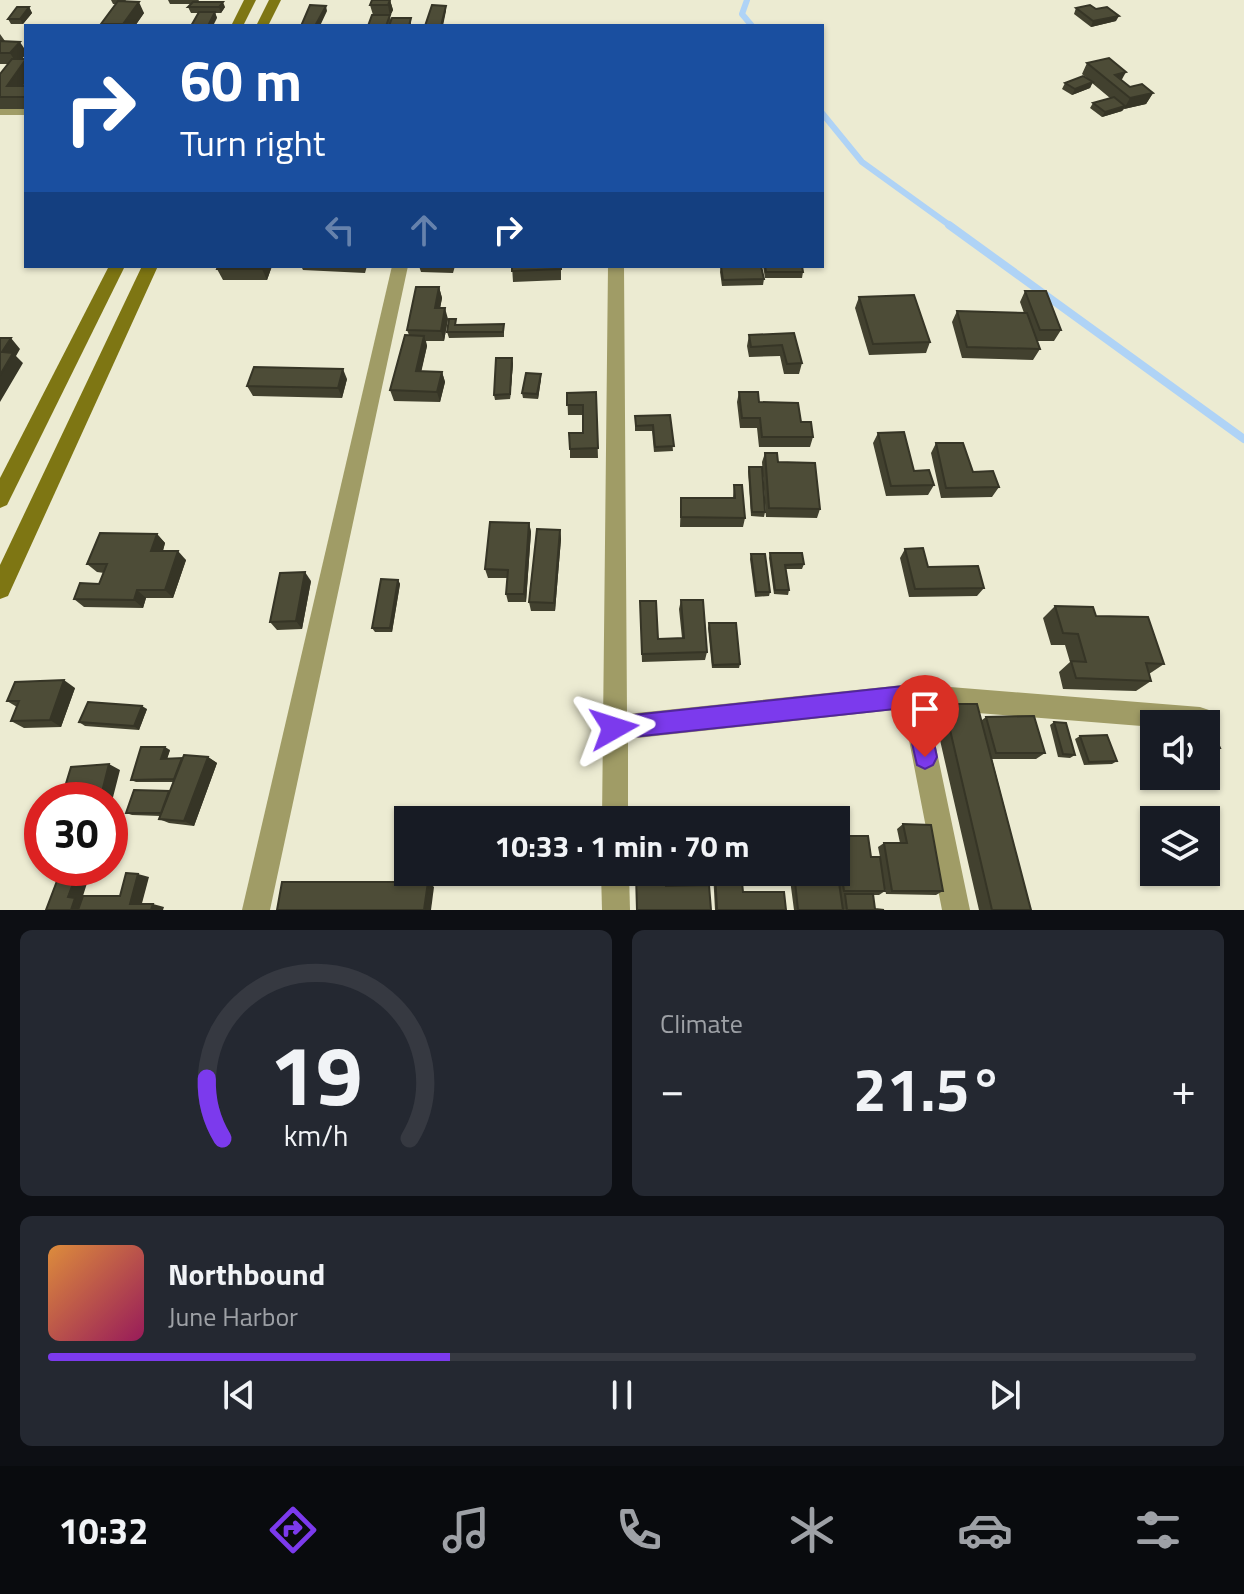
<!DOCTYPE html>
<html lang="en">
<head>
<meta charset="utf-8">
<style>
	:root { --surface:#171b24; --page:#242831; --text:#f1f3f6; --muted:#9ea1a6; --line:#363941; --accent:#7c3aed }
	body { margin:0; font-family:"Titillium Web",sans-serif; background:var(--page); color:var(--text); height:100vh; display:flex; flex-direction:column; font-size:30px; white-space:nowrap }
	* { box-sizing:border-box; margin:0 }
	p { font-size:26px; color:var(--muted) }
	.icon { flex:none; width:44px; height:44px; fill:none; stroke:currentColor; stroke-width:2; stroke-linecap:round; stroke-linejoin:round }
	.map { position:relative; height:910px; overflow:hidden }
	.side { display:flex; flex-direction:column; gap:20px; padding:20px; background:#0d0f14; flex:1 }
	.side>* { flex:none }
	.top-card { position:absolute; left:24px; top:24px; width:800px; height:244px; border-radius:0px; box-shadow:0 2px 6px #0004; background:#1a4fa0; color:#fff; overflow:hidden }
	.controls { position:absolute; left:1140px; top:710px; display:grid; gap:16px }
	.controls a { display:grid; place-items:center; width:80px; height:80px; border-radius:0px; background:var(--surface); box-shadow:0 2px 6px #0004; font-size:40px }
	.speed { position:absolute; left:24px; top:782px; display:flex; gap:16px; font-size:40px; font-weight:700; text-align:center }
	.speed>* { display:grid; place-content:center; width:104px; height:104px; border-radius:50%; background:var(--surface); box-shadow:0 2px 6px #0004; line-height:1 }
	.speed .limit { border:12px solid #d22; background:#fff; color:#111 }
	.pin { position:absolute; display:grid; place-items:center; width:68px; height:68px; color:#fff; margin:-82px -34px; border-radius:50% 50% 50% 0; rotate:-45deg; box-shadow:0 0 8px #0007 }
	.pin .icon { rotate:45deg }
	.me { position:absolute; width:88px; margin:-44px; rotate:84deg; stroke-linejoin:round; filter:drop-shadow(0 0 6px #0008) }
	.turn { display:flex; align-items:center; gap:28px; height:168px; padding:0 24px; font-size:36px }
	.turn .icon { width:104px; height:104px; stroke-width:2.5 }
	.turn b { display:block; font-size:56px; line-height:68px }
	.lanes { display:flex; align-items:center; height:76px; padding:0 24px; background:#0003; justify-content:center; gap:40px; direction:ltr }
	.lanes .off { opacity:.35 }
	.big { font-size:60px; font-weight:700; line-height:1.1 }
	.side .card { flex:1; display:flex; flex-direction:column; justify-content:center; gap:12px; min-width:0; padding:0 28px; border-radius:12px; background:var(--page) }
	.side .dial { align-items:center; gap:0 }
	.dial svg { height:208px; overflow:visible; fill:none; stroke:var(--line); stroke-width:7; stroke-linecap:round; text-anchor:middle }
	.dial text { fill:var(--text); stroke:none }
	.song { display:flex; align-items:center; gap:24px }
	.cover { width:96px; height:96px; border-radius:12px; background:linear-gradient(135deg,hsl(30 70% 55%),hsl(330 70% 35%)) }
	.played { height:8px; border-radius:4px; background:linear-gradient(90deg,var(--accent) 35%,var(--line) 35%) }
	.keys { display:flex; justify-content:space-around; direction:ltr }
	.heat { display:flex; justify-content:space-between; align-items:center; font-size:44px; direction:ltr }
	.side .tiles { flex:1; display:grid; gap:20px; grid-template-columns:1fr 1fr }
	.card:last-child { grid-column:span 2 }
	.trip { position:absolute; left:394px; top:806px; width:456px; height:80px; border-radius:0px; background:var(--surface); box-shadow:0 2px 6px #0004; font-weight:700; line-height:80px; text-align:center }
	.tabs { display:flex; height:128px; justify-content:space-around; align-items:center; background:#090b0e; color:var(--muted) }
	.tabs .icon { width:56px; height:56px }
	.tabs .active { color:var(--accent) }
	.tabs b { font-size:36px; color:var(--text) }
	.map>svg:first-child { display:block }
	.lines { fill:none; stroke-linecap:round; stroke-linejoin:round }
	.stream-far1 { stroke:#afd3f6; stroke-width:6 }
	.stream { stroke:#afd3f6; stroke-width:8 }
	.street { fill:#a09c66; fill-rule:evenodd }
	.secondary { fill:#7e7613; fill-rule:evenodd }
	.wall { fill:#42412f }
	.shaded-wall { fill:#363526 }
	.building { fill:#4d4c37; stroke:#363526; stroke-width:2 }
	.route { fill:#7c3aed; stroke:#51269a; stroke-width:2 }
</style>
</head>
<body>
<div class="map">
<svg width="1244" height="910" viewBox="0 0 1244 910">
	<rect width="100%" height="100%" fill="#ecebd2"/>
	<g class="lines">
		<!-- stream-far1 -->
		<g class="stream-far1">
			<polyline points="747,0 742,14 752,26"/>
			<polyline points="822,113 862,162 952,227"/>
		</g>
		<!-- stream -->
		<polyline class="stream" points="949,225 1244,439"/>
		<!-- street -->
		<g class="street">
			<rect x="0" y="107" width="26" height="8"/>
			<polygon points="392,266 408,266 270,910 242,910"/>
			<polygon points="608,266 624,266 627,714 913,684 1200,707 1209,710 1212,719 1209,728 1206,729 1206,724 1154,724 1154,727 928,709 970,910 942,910 903,709 628,739 628,820 602,820"/>
			<polygon points="601,872 629,872 630,910 602,910"/>
		</g>
		<!-- secondary -->
		<g class="secondary">
			<polygon points="244,0 256,0 243,26 231,26"/>
			<polygon points="269,0 281,0 268,26 256,26"/>
			<polygon points="109,266 125,266 7,505 0,508 0,478"/>
			<polygon points="142,266 158,266 8,596 0,599 0,565"/>
		</g>
	</g>
	<!-- wall -->
	<g class="wall">
		<polygon points="111,0 126,0 125,2 144,13 135,26 102,26 101,24 116,4 113,4"/>
		<polygon points="168,0 199,0 198,2 225,7 221,13 215,13 217,18 199,13 191,13 188,7 191,4 170,4"/>
		<polygon points="372,0 390,0 393,10 390,16 391,20 392,18 411,18 411,26 368,26 373,15 370,5"/>
		<polygon points="29,7 32,13 23,24 11,24 8,19"/>
		<polygon points="1076,8 1096,9 1116,21 1091,27 1074,14"/>
		<polygon points="0,34 5,41 26,51 26,54 22,59 26,59 26,81 23,86 26,86 26,109 0,109 0,74 8,64 0,64"/>
		<polygon points="1087,63 1130,87 1153,93 1146,104 1124,109 1122,111 1102,117 1090,108 1093,103 1110,98 1092,83 1090,88 1072,95 1062,89 1065,83 1088,79 1082,74"/>
		<polygon points="272,266 267,280 223,280 217,269"/>
		<polygon points="301,266 367,266 365,273 303,270"/>
		<polygon points="419,266 455,266 453,273 421,272"/>
		<polygon points="512,266 561,266 561,280 513,282"/>
		<polygon points="763,266 802,266 803,272 802,278 765,278"/>
		<polygon points="721,267 764,279 763,285 722,286 720,272"/>
		<polygon points="439,287 442,298 440,308 448,319 444,341 426,341 427,346 421,371 442,372 445,382 440,402 394,401 390,390 409,335 407,330"/>
		<polygon points="1025,291 1061,330 1054,341 1037,341 1040,349 1033,360 962,358 952,322 957,311 1024,313 1020,302"/>
		<polygon points="859,297 930,342 926,353 869,355 855,308"/>
		<polygon points="504,324 504,337 449,338 447,332 457,325"/>
		<polygon points="794,333 802,363 799,374 784,374 780,356 749,357 747,346 749,335"/>
		<polygon points="513,363 510,399 495,400 494,395"/>
		<polygon points="347,379 342,398 253,396 247,386"/>
		<polygon points="541,379 538,399 523,398 522,393"/>
		<polygon points="596,392 598,458 570,458 570,449 583,433 583,415 568,415 567,393"/>
		<polygon points="739,392 801,422 813,437 810,447 759,447 757,428 740,428 737,402"/>
		<polygon points="670,415 673,451 654,452 652,431 635,431 635,416"/>
		<polygon points="878,433 914,471 934,485 928,495 886,496 873,443"/>
		<polygon points="936,443 973,472 999,487 992,497 941,498 931,453"/>
		<polygon points="765,453 778,462 820,509 817,518 766,517 762,462"/>
		<polygon points="749,467 765,512 764,517 751,516 748,471"/>
		<polygon points="734,485 745,518 743,527 680,527 681,498 733,498"/>
		<polygon points="529,523 531,532 526,602 508,602 506,594 507,578 488,578 485,569"/>
		<polygon points="560,530 561,539 555,611 531,611 529,602"/>
		<polygon points="157,534 165,543 163,551 186,560 173,598 146,598 143,608 84,607 74,599 99,584 104,573 97,572 87,564"/>
		<polygon points="905,549 928,567 984,588 977,596 909,597 900,558"/>
		<polygon points="770,553 804,564 802,569 786,569 789,590 788,595 774,594 769,558"/>
		<polygon points="751,554 770,592 769,596 755,597 750,559"/>
		<polygon points="398,580 400,584 392,632 375,632 372,628"/>
		<polygon points="311,581 302,629 277,630 270,622"/>
		<polygon points="681,600 707,652 705,660 642,662 640,601 658,639 682,638 679,609"/>
		<polygon points="1055,606 1096,616 1164,664 1149,674 1151,681 1136,691 1063,689 1059,672 1070,662 1065,645 1051,645 1043,618"/>
		<polygon points="709,623 740,664 739,668 712,668 708,628"/>
		<polygon points="75,688 61,727 24,728 11,721 17,707 7,701"/>
		<polygon points="944,704 982,720 986,717 1045,753 1036,759 992,759 1031,910 979,910 934,714"/>
		<polygon points="147,709 139,730 85,726 79,722"/>
		<polygon points="1054,722 1075,755 1070,758 1058,757 1050,725"/>
		<polygon points="1206,724 1220,748 1213,751 1206,751"/>
		<polygon points="1080,736 1117,761 1112,764 1084,765 1075,739"/>
		<polygon points="170,750 167,759 208,757 217,763 194,826 169,823 159,819 160,816 132,815 126,813 170,791 173,782 136,782 131,780"/>
		<polygon points="903,824 943,891 936,895 886,894 882,872 885,891 879,895 873,895 875,909 884,910 794,910 789,872 836,872 836,837 871,857 880,857 878,847 884,843 900,843 897,829"/>
		<polygon points="713,872 741,872 743,892 786,910 715,910"/>
		<polygon points="760,872 784,872 784,873 782,875 760,875"/>
	</g>
	<!-- shaded-wall -->
	<g class="shaded-wall">
		<polygon points="385,0 390,0 393,10 390,16 388,5"/>
		<polygon points="139,2 144,13 135,26 124,26 123,24"/>
		<polygon points="223,2 225,7 221,13 219,7"/>
		<polygon points="326,6 327,11 320,26 315,26"/>
		<polygon points="446,6 446,11 443,26 441,26"/>
		<polygon points="29,7 32,13 23,24 20,19"/>
		<polygon points="215,12 217,18 213,26 208,26"/>
		<polygon points="1119,16 1116,21 1091,27 1093,21"/>
		<polygon points="20,42 26,51 26,54 17,64 10,53"/>
		<polygon points="26,60 26,81 15,97 7,86"/>
		<polygon points="1126,72 1120,83 1115,75"/>
		<polygon points="1093,82 1090,88 1072,95 1075,89"/>
		<polygon points="1153,93 1146,104 1124,109 1130,98"/>
		<polygon points="1125,106 1122,111 1102,117 1105,112"/>
		<polygon points="263,266 272,266 267,280 262,269"/>
		<polygon points="439,287 442,298 438,319 435,308"/>
		<polygon points="445,308 448,319 444,341 441,331"/>
		<polygon points="424,336 427,346 419,382 416,371"/>
		<polygon points="11,338 20,349 16,356 23,363 0,402 0,375 2,352"/>
		<polygon points="512,358 513,363 510,399 510,394"/>
		<polygon points="343,369 347,379 342,398 338,388"/>
		<polygon points="442,372 445,382 440,402 437,392"/>
		<polygon points="541,374 541,379 538,399 537,394"/>
		<polygon points="529,523 531,532 526,602 524,594"/>
		<polygon points="560,530 561,539 555,611 554,603"/>
		<polygon points="157,534 165,543 160,560 151,551"/>
		<polygon points="178,551 186,560 173,598 165,590"/>
		<polygon points="305,572 311,581 302,629 296,621"/>
		<polygon points="398,580 400,584 392,632 390,628"/>
		<polygon points="137,590 146,598 143,608 134,600"/>
		<polygon points="64,680 75,688 61,727 50,720"/>
		<polygon points="142,706 147,709 139,730 134,726"/>
		<polygon points="165,747 170,750 166,762 161,759"/>
		<polygon points="208,757 217,763 194,826 184,821"/>
		<polygon points="109,764 120,770 110,809 110,800 100,800"/>
		<polygon points="77,873 89,877 82,899 85,910 71,910 68,897"/>
		<polygon points="138,874 149,877 141,907 130,904"/>
		<polygon points="428,882 434,887 431,910 424,910"/>
		<polygon points="153,904 164,907 163,910 151,910"/>
	</g>
	<!-- building -->
	<g class="building">
		<polygon points="372,0 390,0 388,5 370,5"/>
		<polygon points="118,1 139,2 123,24 101,24"/>
		<polygon points="193,2 223,2 219,7 188,7"/>
		<polygon points="310,5 326,6 315,26 301,26"/>
		<polygon points="432,5 446,6 441,26 425,26"/>
		<polygon points="1090,5 1096,9 1107,7 1119,16 1093,21 1076,8"/>
		<polygon points="17,7 29,7 20,19 8,19"/>
		<polygon points="199,12 215,12 208,26 191,26"/>
		<polygon points="372,15 390,15 386,26 368,26"/>
		<polygon points="392,18 411,18 409,26 389,26"/>
		<polygon points="0,41 20,42 10,53 0,53"/>
		<polygon points="1109,58 1126,72 1115,75 1130,87 1142,84 1153,93 1130,98 1087,63"/>
		<polygon points="12,59 26,59 7,86 26,86 26,97 0,97 0,74"/>
		<polygon points="1083,76 1093,82 1075,89 1065,83"/>
		<polygon points="1114,97 1125,106 1105,112 1093,103"/>
		<polygon points="218,266 263,266 262,269 217,269"/>
		<polygon points="512,266 561,266 561,269 512,271"/>
		<polygon points="761,266 764,279 723,280 721,267"/>
		<polygon points="765,266 802,266 803,272 766,272"/>
		<polygon points="416,287 439,287 435,308 445,308 441,331 407,330"/>
		<polygon points="1025,291 1046,291 1061,330 1040,330"/>
		<polygon points="914,295 930,342 873,344 859,297"/>
		<polygon points="957,311 1027,313 1040,349 967,347"/>
		<polygon points="449,319 456,319 455,325 504,324 503,332 447,332"/>
		<polygon points="794,333 802,363 787,364 782,345 751,347 749,335"/>
		<polygon points="405,335 424,336 416,371 442,372 437,392 390,390"/>
		<polygon points="0,338 11,338 2,352 13,353 0,375"/>
		<polygon points="496,358 512,358 510,394 494,395"/>
		<polygon points="254,367 343,369 338,388 247,386"/>
		<polygon points="526,373 541,374 537,394 522,393"/>
		<polygon points="596,392 598,448 570,449 569,433 583,433 583,405 567,405 567,393"/>
		<polygon points="739,392 758,392 759,402 798,403 801,422 811,422 813,437 762,437 760,418 742,418"/>
		<polygon points="670,415 674,446 655,447 653,425 636,426 635,416"/>
		<polygon points="904,432 914,471 929,470 934,485 891,486 878,433"/>
		<polygon points="936,443 963,443 973,472 993,471 999,487 946,488"/>
		<polygon points="765,453 777,453 778,462 815,463 820,509 769,508"/>
		<polygon points="749,467 762,467 765,512 752,512"/>
		<polygon points="734,485 742,485 745,518 681,517 681,498 735,498"/>
		<polygon points="490,522 529,523 524,594 506,594 508,570 485,569"/>
		<polygon points="537,529 560,530 554,603 529,602"/>
		<polygon points="100,533 157,534 151,551 178,551 165,590 137,590 134,600 74,599 80,583 99,584 107,564 87,564"/>
		<polygon points="923,548 928,567 978,566 984,588 915,589 905,549"/>
		<polygon points="770,553 802,553 804,564 785,565 789,590 775,590"/>
		<polygon points="751,554 765,554 770,592 756,592"/>
		<polygon points="305,572 296,621 270,622 280,573"/>
		<polygon points="381,579 398,580 390,628 372,628"/>
		<polygon points="681,600 703,600 707,652 642,654 640,601 656,601 658,639 684,638"/>
		<polygon points="1055,606 1093,607 1096,616 1148,617 1164,664 1146,663 1151,681 1076,678 1071,661 1086,662 1078,634 1063,633"/>
		<polygon points="709,623 736,623 740,664 713,665"/>
		<polygon points="64,680 50,720 11,721 19,701 7,701 15,682"/>
		<polygon points="88,702 142,706 134,726 79,722"/>
		<polygon points="944,704 977,704 1031,910 992,910"/>
		<polygon points="1034,716 1045,753 996,753 986,717"/>
		<polygon points="1054,722 1066,723 1075,755 1063,754"/>
		<polygon points="1206,724 1209,724 1220,748 1206,748"/>
		<polygon points="1107,735 1117,761 1089,762 1080,736"/>
		<polygon points="141,747 165,747 161,759 182,758 174,779 131,780"/>
		<polygon points="184,755 208,757 184,821 159,819"/>
		<polygon points="109,764 100,800 61,800 71,767"/>
		<polygon points="134,790 169,791 161,813 126,813"/>
		<polygon points="903,824 931,825 943,891 892,891 884,843 907,843"/>
		<polygon points="836,836 868,836 871,857 880,857 885,891 844,891"/>
		<polygon points="836,862 843,910 798,910 794,872 836,872"/>
		<polygon points="715,872 741,872 743,892 784,892 786,910 717,910"/>
		<rect x="762" y="872" width="22" height="1"/>
		<polygon points="60,873 77,873 68,897 75,898 71,910 46,910"/>
		<polygon points="126,873 138,874 130,904 153,904 151,910 78,910 83,896 120,896"/>
		<polygon points="665,873 666,886 709,885 711,910 637,910 636,875"/>
		<polygon points="282,882 428,882 424,910 277,910"/>
		<polygon points="845,894 873,894 875,909 884,910 847,910"/>
	</g>
	<!-- route -->
	<polygon class="route" points="913,685 920,688 924,696 937,757 933,765 925,769 917,765 904,708 614,739 606,736 603,728 606,720 614,717"/>
</svg>
<div class="controls">
<a><svg class="icon" aria-label="sound" viewBox="0 0 24 24"><path d="M4 9h4l5-4v14l-5-4H4zM17 9q2 3 0 6"/></svg></a>
<a><svg class="icon" aria-label="layers" viewBox="0 0 24 24"><path d="M12 4l9 5-9 5-9-5zM3 14l9 5 9-5"/></svg></a>
</div>
<div class="speed"><div class="limit">30</div></div>
<div class="pin" style="left:925px;top:757px;background:#d93025"><svg class="icon" aria-label="arrive" viewBox="0 0 24 24"><path d="M6 21V4h12l-3 4 3 4H6"/></svg></div>
<svg class="me" style="left:614px;top:728px" viewBox="-20 -20 40 40"><path d="M0-17L14 15 0 8-14 15z" fill="#7c3aed" stroke="#fff" stroke-width="4"/></svg>
<div class="trip">10:33 · 1 min · 70 m</div>
<div class="top-card">
<div class="turn"><svg class="icon" aria-label="right" viewBox="0 0 24 24"><path d="M7 20v-9h11M14 6l5 5-5 5"/></svg><div><b>60 m</b>Turn right</div></div>
<div class="lanes"><svg class="icon off" aria-label="left" viewBox="0 0 24 24"><path d="M17 20v-9H6M10 6l-5 5 5 5"/></svg><svg class="icon off" aria-label="ahead" viewBox="0 0 24 24"><path d="M12 20V5M6 11l6-6 6 6"/></svg><svg class="icon" aria-label="right" viewBox="0 0 24 24"><path d="M7 20v-9h11M14 6l5 5-5 5"/></svg></div>
</div>
</div>
<section class="side">
<div class="tiles">
<div class="card dial"><svg viewBox="0 0 100 80">
<path d="M14 69A42 42 0 1 1 86 69"/>
<path d="M14 69A42 42 0 0 1 8 46" stroke="#7c3aed"/>
<text x="50" y="56" font-size="32" font-weight="700">19</text>
<text x="50" y="72" font-size="11">km/h</text>
</svg></div>
<div class="card"><p>Climate</p>
<div class="heat"><a>−</a><b class="big">21.5°</b><a>+</a></div>
</div>
<div class="card">
<div class="song"><i class="cover"></i><div><b>Northbound</b><p>June Harbor</p></div></div>
<div class="played"></div>
<div class="keys"><svg class="icon" aria-label="previous" viewBox="0 0 24 24"><path d="M18 5L8 12l10 7zM5 5v14"/></svg><svg class="icon" aria-label="pause" viewBox="0 0 24 24"><path d="M8 5v14M16 5v14"/></svg><svg class="icon" aria-label="next" viewBox="0 0 24 24"><path d="M6 5l10 7-10 7zM19 5v14"/></svg></div>
</div>
</div>
</section>
<nav class="tabs">
<b>10:32</b>
<svg class="icon active" aria-label="directions" viewBox="0 0 24 24"><path d="M12 3l9 9-9 9-9-9zM9 14v-3h6M13 9l2 2-2 2"/></svg>
<svg class="icon" aria-label="music" viewBox="0 0 24 24"><path d="M9 18V5l10-2v13"/><circle cx="6" cy="18" r="3"/><circle cx="16" cy="16" r="3"/></svg>
<svg class="icon" aria-label="phone" viewBox="0 0 24 24"><path d="M5 4h4l2 5-3 2q2 4 5 5l2-3 5 2v4C11 20 4 13 5 4z"/></svg>
<svg class="icon" aria-label="climate" viewBox="0 0 24 24"><path d="M12 3v18M4 7l16 10M4 17L20 7"/></svg>
<svg class="icon" aria-label="car" viewBox="0 0 24 24"><path d="M5 17H2v-5l4-1 3-4h7l3 4 3 1v5h-3M9 17h6M6 11h13"/><circle cx="7" cy="17" r="2"/><circle cx="17" cy="17" r="2"/></svg>
<svg class="icon" aria-label="filters" viewBox="0 0 24 24"><path d="M4 7h16M4 17h16"/><circle cx="9" cy="7" r="2"/><circle cx="15" cy="17" r="2"/></svg>
</nav>
</body>
</html>
